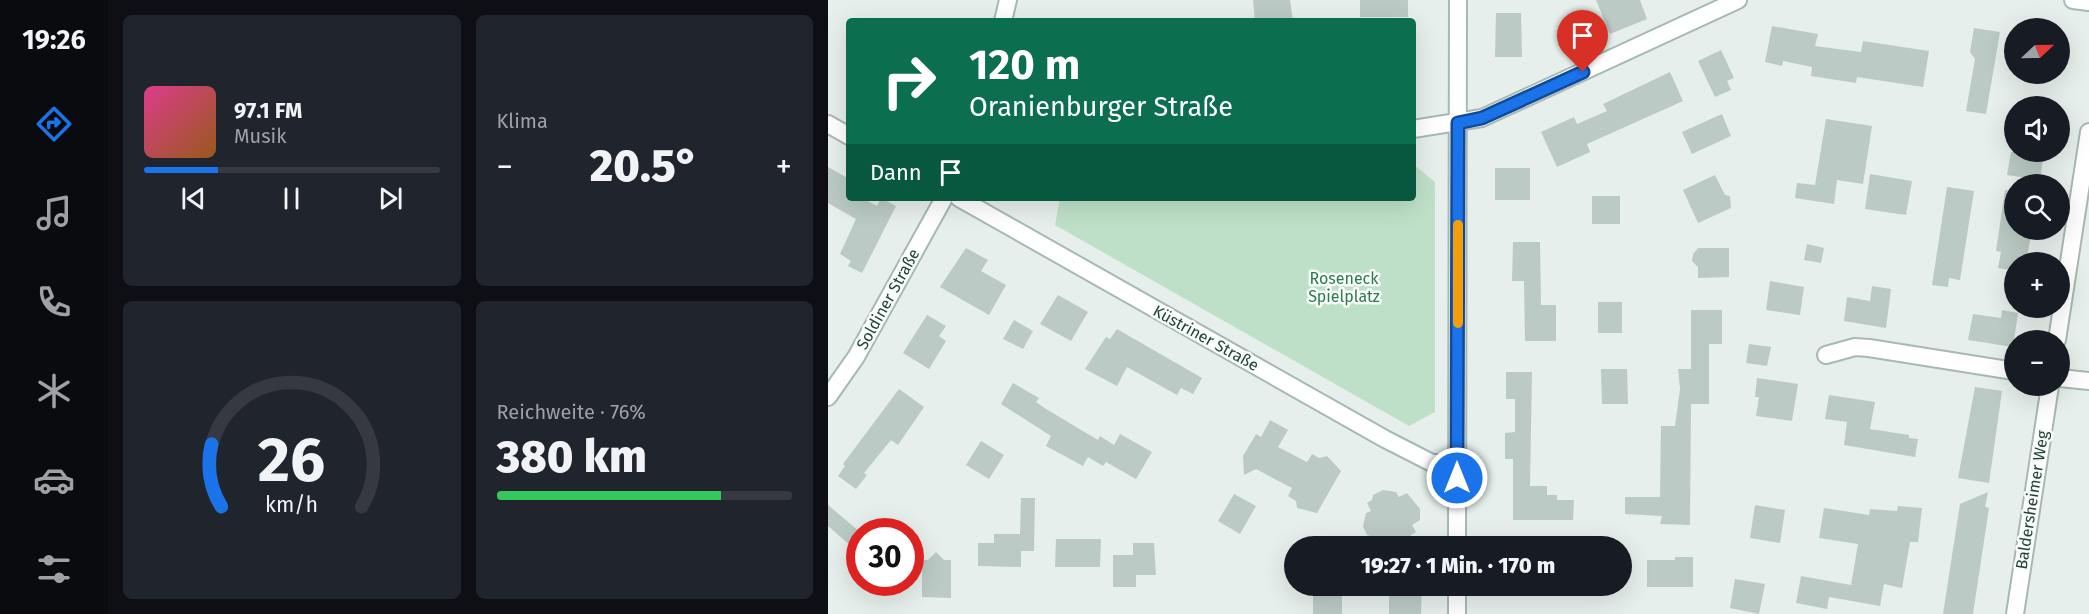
<!DOCTYPE html>
<html lang="de">
<head>
<meta charset="utf-8">
<style>
	:root { --surface:#171b24; --page:#20242c; --text:#f1f3f6; --muted:#9ea1a6; --line:#363941; --accent:#1a73e8 }
	body { margin:0; font-family:"Fira Sans",sans-serif; background:var(--page); color:var(--text); height:100vh; display:flex; flex-direction:column; font-size:22px; white-space:nowrap }
	* { box-sizing:border-box; margin:0 }
	p { font-size:20px; color:var(--muted) }
	.icon { flex:none; width:33px; height:33px; fill:none; stroke:currentColor; stroke-width:2; stroke-linecap:round; stroke-linejoin:round }
	.map { position:relative; flex:1; overflow:hidden }
	.panel { display:flex; flex-direction:column; gap:15px; padding:15px; background:#0d0f14; width:720px }
	.panel>* { flex:none }
	.top-card { position:absolute; left:18px; top:18px; width:570px; height:183px; border-radius:6px; box-shadow:0 6px 24px #0002; background:#0b6e4f; color:#fff; overflow:hidden }
	.needle { width:39px; rotate:68deg }
	.buttons { position:absolute; left:1176px; top:18px; display:grid; gap:12px }
	.buttons a { display:grid; place-items:center; width:66px; height:66px; border-radius:50%; background:var(--surface); box-shadow:0 6px 24px #0002; font-size:30px }
	.speed { position:absolute; left:18px; top:518px; display:flex; gap:12px; font-size:30px; font-weight:700; text-align:center }
	.speed>* { display:grid; place-content:center; width:78px; height:78px; border-radius:50%; background:var(--surface); box-shadow:0 6px 24px #0002; line-height:1 }
	.speed .limit { border:9px solid #d22; background:#fff; color:#111 }
	.pin { position:absolute; display:grid; place-items:center; width:51px; height:51px; color:#fff; margin:-62px -26px; border-radius:50% 50% 50% 0; rotate:-45deg; box-shadow:0 0 6px #0007 }
	.pin .icon { rotate:45deg }
	.me { position:absolute; width:66px; margin:-33px; rotate:0deg; stroke-linejoin:round; filter:drop-shadow(0 0 4px #0008) }
	.turn { display:flex; align-items:center; gap:21px; height:126px; padding:0 24px; font-size:27px }
	.turn .icon { width:78px; height:78px; stroke-width:2.5 }
	.turn b { display:block; font-size:42px; line-height:51px }
	.then { display:flex; align-items:center; height:57px; padding:0 24px; background:#0003; gap:12px; font-size:22px }
	.big { font-size:45px; font-weight:800; line-height:1.1 }
	.panel .tile { flex:1; display:flex; flex-direction:column; justify-content:center; gap:9px; min-width:0; padding:0 21px; border-radius:9px; background:var(--page) }
	.panel .dial { align-items:center; gap:0 }
	.dial svg { height:156px; overflow:visible; fill:none; stroke:var(--line); stroke-width:7; stroke-linecap:round; text-anchor:middle }
	.dial text { fill:var(--text); stroke:none }
	.song { display:flex; align-items:center; gap:18px }
	.cover { width:72px; height:72px; border-radius:9px; background:linear-gradient(135deg,hsl(330 70% 55%),hsl(30 70% 35%)) }
	.played { height:6px; border-radius:3px; background:linear-gradient(90deg,var(--accent) 25%,var(--line) 25%) }
	.keys { display:flex; justify-content:space-around; direction:ltr }
	.heat { display:flex; justify-content:space-between; align-items:center; font-size:33px; direction:ltr }
	.charge { height:9px; border-radius:4px; background:linear-gradient(90deg,#34c759 76%,var(--line) 0) }
	.panel .tiles { flex:1; display:grid; gap:15px; grid-template-columns:repeat(2,1fr) }
	.trip { position:absolute; left:456px; top:536px; width:348px; height:60px; border-radius:30px; background:var(--surface); box-shadow:0 6px 24px #0002; font-weight:800; line-height:60px; text-align:center }
	main { display:flex; flex:1; min-height:0 }
	.tabs { display:flex; flex-direction:column; width:108px; justify-content:space-around; align-items:center; background:#090b0e; color:var(--muted) }
	.tabs .icon { width:42px; height:42px }
	.tabs .active { color:var(--accent) }
	.tabs b { font-size:27px; color:var(--text) }
	.map>svg:first-child { display:block }
	.green { fill:#bfe0c8 }
	.building { fill:#bbcac4 }
	.lines { fill:none; stroke-linecap:round; stroke-linejoin:round }
	.minor-casing { stroke:#a8b8b2; stroke-width:20 }
	.minor { stroke:#fff; stroke-width:16 }
	.route-casing { stroke:#114b97; stroke-width:15 }
	.route { stroke:#1a73e8; stroke-width:10 }
	.slow { stroke:#f59e0b; stroke-width:10 }
	.labels { text-anchor:middle; dominant-baseline:central; stroke-width:5; stroke-linejoin:round; paint-order:stroke }
	.park-label { font-size:16px; fill:#2d7a4b; stroke:#f7fbf9 }
	.street-label { font-size:16px; fill:#24423a; stroke:#f7fbf9 }
</style>
</head>
<body>
<main>
<nav class="tabs">
<b>19:26</b>
<svg class="icon active" aria-label="directions" viewBox="0 0 24 24"><path d="M12 3l9 9-9 9-9-9zM9 14v-3h6M13 9l2 2-2 2"/></svg>
<svg class="icon" aria-label="music" viewBox="0 0 24 24"><path d="M9 18V5l10-2v13"/><circle cx="6" cy="18" r="3"/><circle cx="16" cy="16" r="3"/></svg>
<svg class="icon" aria-label="phone" viewBox="0 0 24 24"><path d="M5 4h4l2 5-3 2q2 4 5 5l2-3 5 2v4C11 20 4 13 5 4z"/></svg>
<svg class="icon" aria-label="climate" viewBox="0 0 24 24"><path d="M12 3v18M4 7l16 10M4 17L20 7"/></svg>
<svg class="icon" aria-label="car" viewBox="0 0 24 24"><path d="M5 17H2v-5l4-1 3-4h7l3 4 3 1v5h-3M9 17h6M6 11h13"/><circle cx="7" cy="17" r="2"/><circle cx="17" cy="17" r="2"/></svg>
<svg class="icon" aria-label="filters" viewBox="0 0 24 24"><path d="M4 7h16M4 17h16"/><circle cx="9" cy="7" r="2"/><circle cx="15" cy="17" r="2"/></svg>
</nav>
<section class="panel">
<div class="tiles">
<div class="tile">
<div class="song"><i class="cover"></i><div><b>97.1 FM</b><p>Musik</p></div></div>
<div class="played"></div>
<div class="keys"><svg class="icon" aria-label="previous" viewBox="0 0 24 24"><path d="M18 5L8 12l10 7zM5 5v14"/></svg><svg class="icon" aria-label="pause" viewBox="0 0 24 24"><path d="M8 5v14M16 5v14"/></svg><svg class="icon" aria-label="next" viewBox="0 0 24 24"><path d="M6 5l10 7-10 7zM19 5v14"/></svg></div>
</div>
<div class="tile"><p>Klima</p>
<div class="heat"><a>−</a><b class="big">20.5°</b><a>+</a></div>
</div>
<div class="tile dial"><svg viewBox="0 0 100 80">
<path d="M14 69A42 42 0 1 1 86 69"/>
<path d="M14 69A42 42 0 0 1 9 37" stroke="#1a73e8"/>
<text x="50" y="56" font-size="32" font-weight="700">26</text>
<text x="50" y="72" font-size="11">km/h</text>
</svg></div>
<div class="tile"><p>Reichweite · 76%</p><b class="big">380 km</b><div class="charge"></div></div>
</div>
</section>
<div class="map">
<svg width="1261" height="614" viewBox="0 0 1261 614">
	<rect width="100%" height="100%" fill="#e6efeb"/>
	<!-- green -->
	<polygon class="green" points="585,164 607,182 607,412 581,426 227,225 232,198 585,198"/>
	<!-- building -->
	<g class="building">
		<polygon points="425,0 462,0 465,21 427,21"/>
		<rect x="532" y="0" width="48" height="17"/>
		<polygon points="768,0 812,0 819,19 782,34"/>
		<polygon points="668,13 693,13 694,57 667,57"/>
		<polygon points="944,26 990,34 987,46 1033,52 1035,41 1101,51 1095,87 1029,77 1028,83 983,76 984,67 955,61 954,66 937,62"/>
		<polygon points="1146,28 1172,32 1158,114 1138,111 1147,59 1142,52"/>
		<polygon points="893,50 906,78 899,81 903,90 887,97 870,61"/>
		<polygon points="842,72 855,101 759,144 762,152 729,167 713,132 746,117 749,124 779,111 775,104"/>
		<polygon points="894,114 903,136 864,154 854,132"/>
		<polygon points="998,119 1044,126 1035,184 1009,180 1006,204 967,198 969,183 987,185"/>
		<polygon points="1183,152 1216,152 1212,180 1179,175"/>
		<polygon points="0,167 21,179 21,198 34,198 49,206 53,198 68,206 34,273 20,266 23,261 12,254 28,219 0,203"/>
		<rect x="667" y="168" width="35" height="32"/>
		<polygon points="1042,174 1084,181 1078,215 1037,209"/>
		<polygon points="887,175 897,195 902,196 903,208 870,223 855,190"/>
		<polygon points="1119,187 1146,191 1132,280 1121,278 1120,287 1104,285"/>
		<polygon points="1177,190 1186,191 1186,230 1204,230 1198,262 1186,262 1186,271 1170,268 1173,252 1168,251"/>
		<rect x="764" y="196" width="28" height="28"/>
		<polygon points="685,242 712,242 713,305 728,305 728,341 697,341 696,281 684,281"/>
		<polygon points="979,244 996,248 993,263 976,260"/>
		<polygon points="138,248 160,260 153,271 178,285 161,315 112,287"/>
		<polygon points="870,248 901,248 901,277 870,278 870,267 864,261 865,254"/>
		<polygon points="942,281 976,287 972,315 938,310"/>
		<polygon points="1044,286 1063,289 1058,328 1016,321 1019,297 1042,301"/>
		<polygon points="230,295 260,312 243,341 212,324"/>
		<rect x="770" y="302" width="24" height="31"/>
		<polygon points="863,310 894,310 894,344 881,344 881,404 863,404 862,525 832,524 834,516 797,514 797,497 832,497 833,426 847,426 852,389 850,369 863,369"/>
		<polygon points="1174,310 1190,313 1185,347 1140,340 1145,314 1173,318"/>
		<polygon points="99,315 118,326 111,336 118,341 101,369 75,353"/>
		<polygon points="186,320 205,331 195,349 175,339"/>
		<polygon points="289,329 374,378 365,394 353,388 349,395 299,367 289,386 257,369 278,337 282,339"/>
		<polygon points="921,344 943,347 939,366 918,363"/>
		<polygon points="773,369 799,369 800,404 774,404"/>
		<polygon points="678,372 704,372 702,486 719,486 719,495 729,495 729,500 746,500 745,520 685,520 685,459 677,459 677,433 687,432 687,399 678,399"/>
		<polygon points="929,378 970,384 964,421 928,416 931,397 927,397"/>
		<polygon points="185,383 211,398 208,402 218,409 270,440 272,436 286,445 292,434 324,452 308,479 278,462 275,466 260,457 255,466 218,446 223,436 173,404"/>
		<polygon points="1147,387 1174,391 1161,483 1130,478"/>
		<polygon points="71,389 96,407 70,445 63,440 36,473 39,475 28,489 10,476 17,466 15,464"/>
		<polygon points="1001,395 1047,402 1042,429 1081,435 1081,438 1090,439 1087,457 1016,445 1019,422 997,419"/>
		<polygon points="442,420 460,430 450,447 479,462 484,454 491,458 499,456 513,471 489,513 469,508 468,501 460,496 464,488 428,469 416,475 415,456 428,434 433,437"/>
		<polygon points="153,441 176,455 161,479 138,465"/>
		<polygon points="555,490 568,492 571,497 579,493 592,509 592,520 584,525 588,532 583,535 581,541 571,546 558,542 556,538 548,542 546,537 539,535 535,526 538,513 543,511 539,503 544,500 545,495"/>
		<polygon points="1160,492 1157,507 1161,508 1145,614 1115,614 1132,504"/>
		<polygon points="406,494 428,506 412,534 390,521"/>
		<polygon points="193,498 207,498 206,551 193,551 193,567 150,566 150,543 166,543 166,534 192,534"/>
		<polygon points="0,505 32,532 32,554 0,526"/>
		<polygon points="927,505 957,510 952,543 922,538"/>
		<polygon points="1070,506 1094,508 1090,542 1082,542 1074,588 1056,584 1052,606 1001,597 999,609 968,603 973,576 1023,585 1030,544 991,538 996,508 1041,515 1042,509 1069,511"/>
		<polygon points="228,539 273,539 272,567 227,567"/>
		<polygon points="305,543 326,543 328,575 308,575 308,587 285,587 285,555 305,555"/>
		<polygon points="108,552 116,560 123,560 123,598 94,597 94,560 100,560"/>
		<polygon points="847,557 865,557 865,587 819,587 819,560 847,560"/>
		<polygon points="907,579 937,584 931,614 902,608"/>
		<polygon points="561,585 594,585 593,614 561,614"/>
		<rect x="485" y="595" width="29" height="19"/>
	</g>
	<g class="lines">
		<defs>
			<g id="minor">
				<polyline points="1245,0 1261,2"/>
				<polyline points="175,21 180,0"/>
				<polyline points="0,124 21,136"/>
				<polyline points="585,129 654,118 910,0"/>
				<polyline points="131,198 557,439 604,463 629,463"/>
				<polyline points="1229,340 1261,132"/>
				<polyline points="998,355 1027,347 1041,348 1186,371"/>
				<polyline points="1232,378 1261,381"/>
				<polyline points="0,397 28,357 116,198"/>
				<polyline points="629,546 630,0"/>
				<polyline points="629,614 629,585"/>
				<polyline points="1187,614 1222,386"/>
			</g>
		</defs>
		<!-- minor casing -->
		<use href="#minor" class="minor-casing"/>
		<!-- minor -->
		<use href="#minor" class="minor"/>
	</g>
	<g class="lines">
		<defs>
			<polyline id="route" points="629,478 630,123 654,118 755,72"/>
		</defs>
		<!-- route casing -->
		<use href="#route" class="route-casing"/>
		<!-- route -->
		<use href="#route" class="route"/>
		<!-- slow -->
		<polyline class="slow" points="630,323 630,225"/>
	</g>
	<g class="labels">
		<!-- park labels -->
		<g class="park-label">
			<text x="516" y="278">Roseneck<tspan x="516" dy="18">Spielplatz</tspan></text>
		</g>
		<!-- street labels -->
		<g class="street-label">
			<text transform="translate(60 299) rotate(-61)">Soldiner Straße</text>
			<text transform="translate(378 338) rotate(29)">Küstriner Straße</text>
			<text transform="translate(1204 500) rotate(-81)">Baldersheimer Weg</text>
		</g>
	</g>
</svg>
<div class="buttons">
<a><svg class="needle" viewBox="-14 -14 28 28"><path d="M0-13l5 13h-10z" fill="#e53935"/><path d="M0 13l5-13h-10z" fill="#9ea1a6"/></svg></a>
<a><svg class="icon" aria-label="sound" viewBox="0 0 24 24"><path d="M4 9h4l5-4v14l-5-4H4zM17 9q2 3 0 6"/></svg></a>
<a><svg class="icon" aria-label="search" viewBox="0 0 24 24"><circle cx="10" cy="10" r="6"/><path d="M15 15l6 6"/></svg></a>
<a>+</a>
<a>−</a>
</div>
<div class="speed"><div class="limit">30</div></div>
<div class="pin" style="left:755px;top:72px;background:#d93025"><svg class="icon" aria-label="arrive" viewBox="0 0 24 24"><path d="M6 21V4h12l-3 4 3 4H6"/></svg></div>
<svg class="me" style="left:629px;top:478px" viewBox="-20 -20 40 40"><circle r="17" fill="#1a73e8" stroke="#fff" stroke-width="3"/><path d="M0-11L8 9 0 5-8 9z" fill="#fff"/></svg>
<div class="trip">19:27 · 1 Min. · 170 m</div>
<div class="top-card">
<div class="turn"><svg class="icon" aria-label="right" viewBox="0 0 24 24"><path d="M7 20v-9h11M14 6l5 5-5 5"/></svg><div><b>120 m</b>Oranienburger Straße</div></div>
<div class="then">Dann<svg class="icon" aria-label="arrive" viewBox="0 0 24 24"><path d="M6 21V4h12l-3 4 3 4H6"/></svg></div>
</div>
</div>
</main>
</body>
</html>
